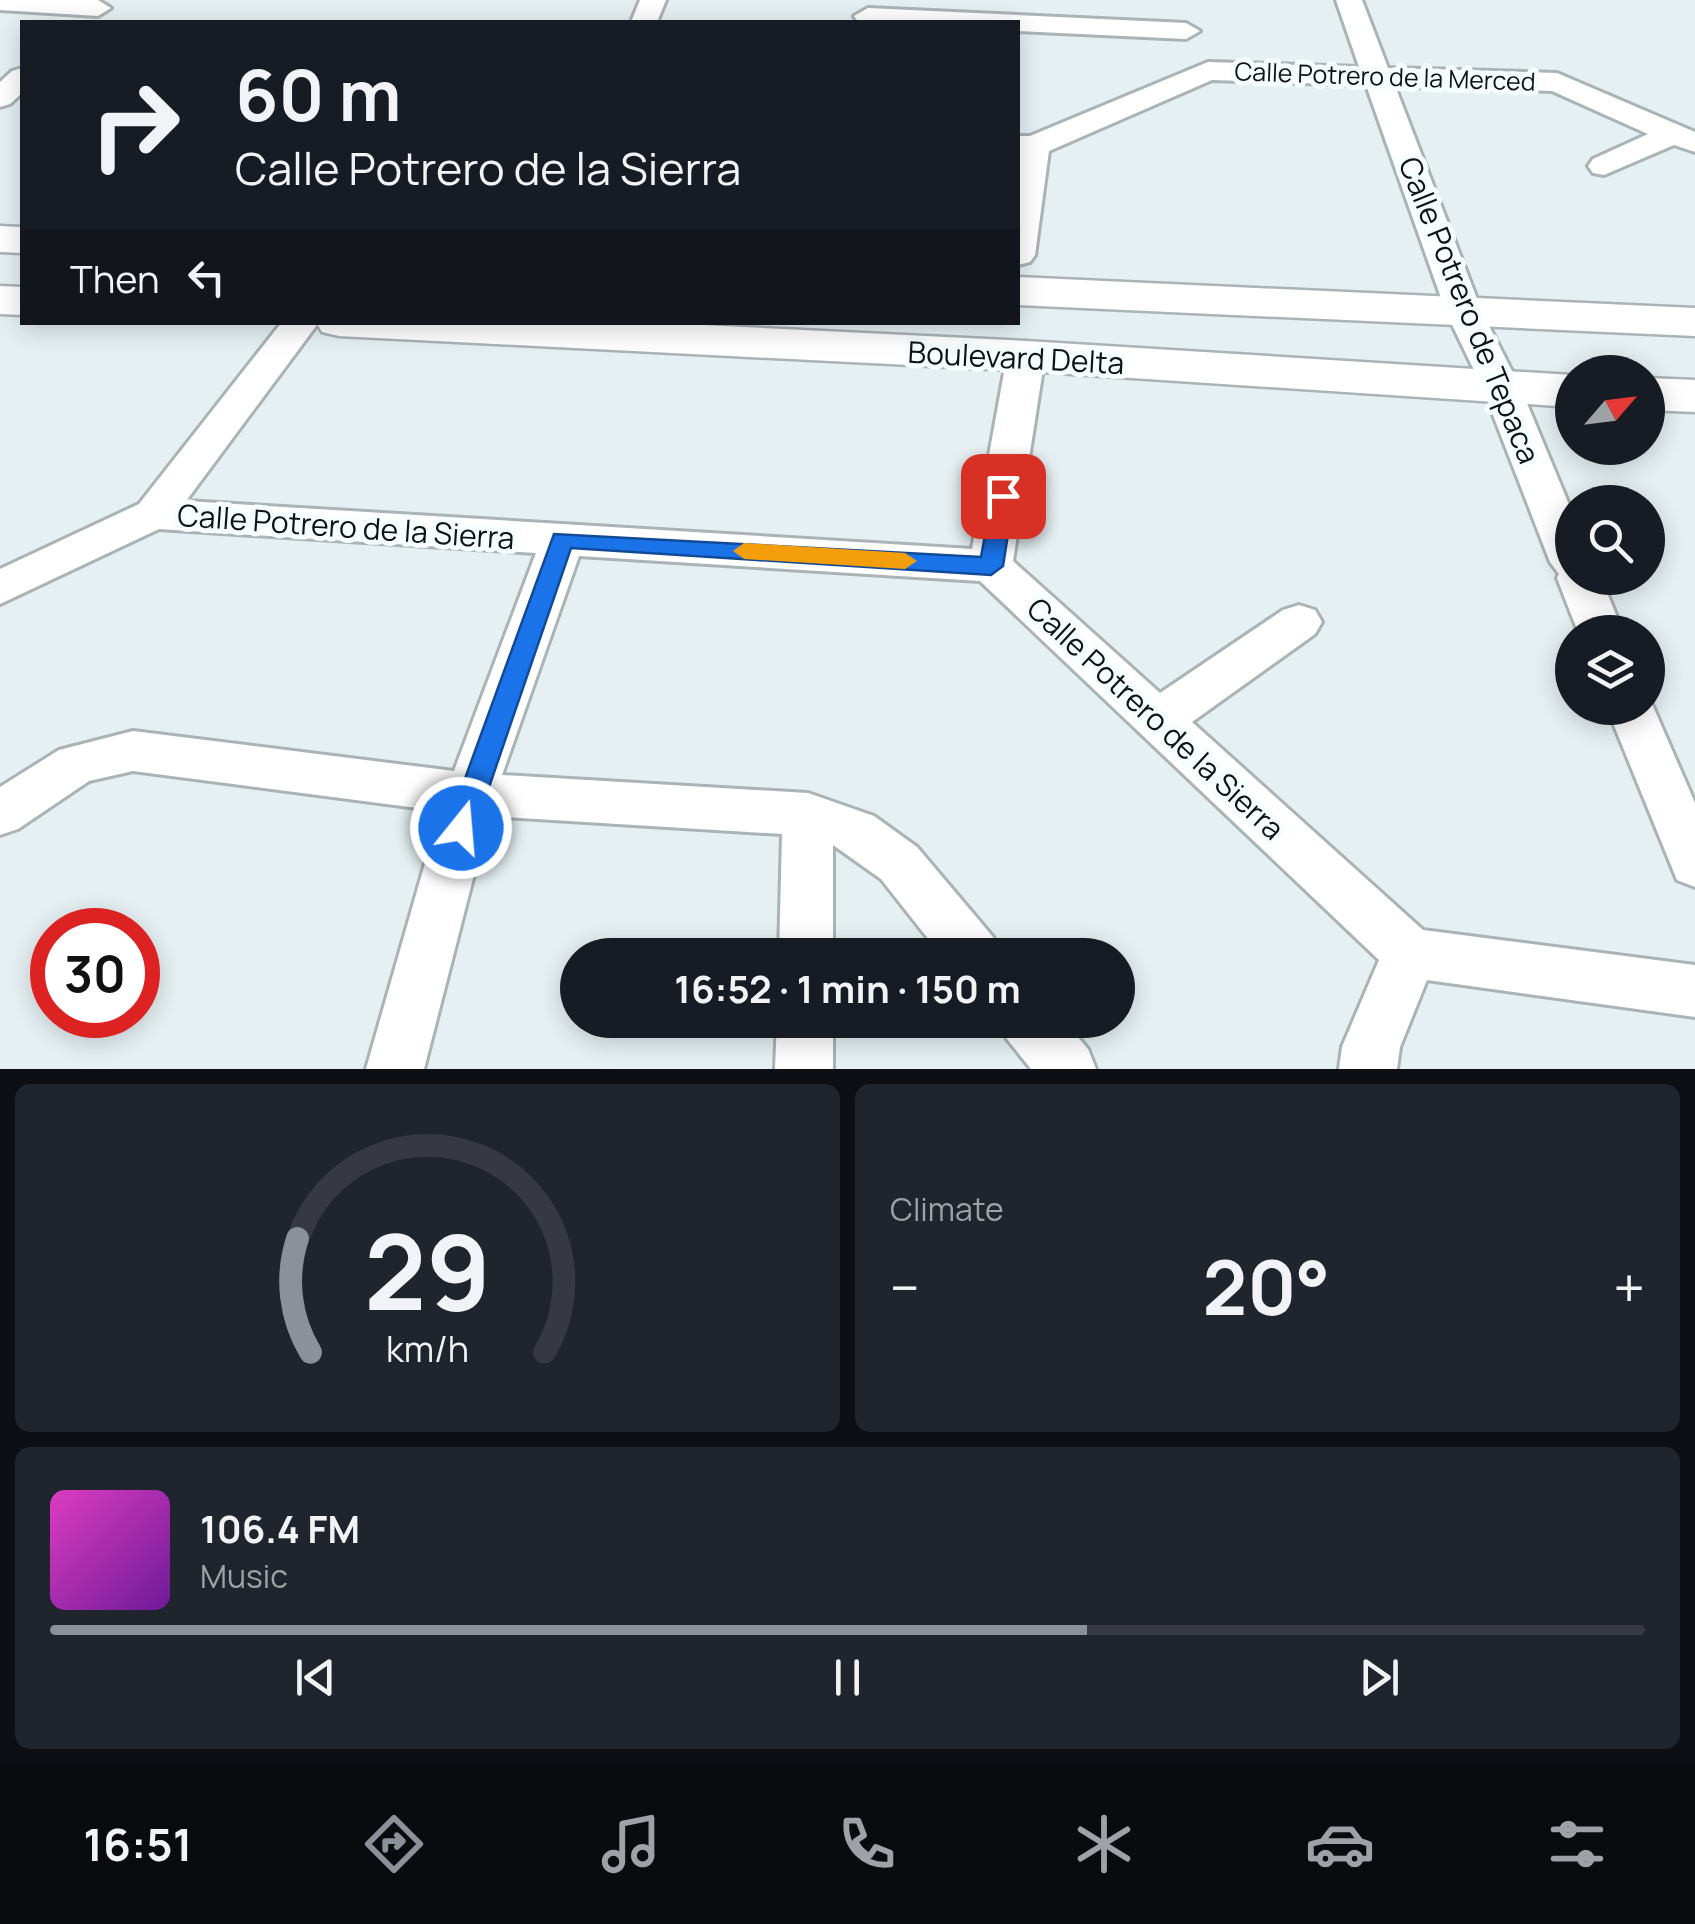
<!DOCTYPE html>
<html lang="en">
<head>
<meta charset="utf-8">
<style>
	:root { --surface:#171b24; --page:#20242c; --text:#f1f3f6; --muted:#9ea1a6; --line:#363941; --accent:#8c9099 }
	body { margin:0; font-family:Manrope,sans-serif; background:var(--page); color:var(--text); height:100vh; display:flex; flex-direction:column; font-size:38px; white-space:nowrap }
	* { box-sizing:border-box; margin:0 }
	p { font-size:32px; color:var(--muted) }
	.icon { flex:none; width:55px; height:55px; fill:none; stroke:currentColor; stroke-width:2; stroke-linecap:round; stroke-linejoin:round }
	.map { position:relative; height:1069px; overflow:hidden }
	.side { display:flex; flex-direction:column; gap:15px; padding:15px; background:#0d0f14; flex:1 }
	.side>* { flex:none }
	.guide { position:absolute; left:20px; top:20px; width:1000px; height:305px; border-radius:0px; box-shadow:0 5px 25px #0003; background:#171b24; color:var(--text); overflow:hidden }
	.needle { width:65px; rotate:62deg }
	.tools { position:absolute; left:1555px; top:355px; display:grid; gap:20px }
	.tools a { display:grid; place-items:center; width:110px; height:110px; border-radius:50%; background:var(--surface); box-shadow:0 5px 25px #0003; font-size:50px }
	.speed { position:absolute; left:30px; top:908px; display:flex; gap:20px; font-size:50px; font-weight:700; text-align:center }
	.speed>* { display:grid; place-content:center; width:130px; height:130px; border-radius:50%; background:var(--surface); box-shadow:0 5px 25px #0003; line-height:1 }
	.speed .limit { border:15px solid #d22; background:#fff; color:#111 }
	.pin { position:absolute; display:grid; place-items:center; width:85px; height:85px; color:#fff; margin:-42px; border-radius:20px; box-shadow:0 5px 15px #0006 }
	.me { position:absolute; width:110px; margin:-55px; rotate:17deg; stroke-linejoin:round; filter:drop-shadow(0 0 8px #0008) }
	.turn { display:flex; align-items:center; gap:35px; height:210px; padding:0 50px; font-size:45px }
	.turn .icon { width:130px; height:130px; stroke-width:2.5 }
	.turn b { display:block; font-size:70px; line-height:85px }
	.then { display:flex; align-items:center; height:95px; padding:0 50px; background:#0003; gap:20px; font-size:38px }
	.big { font-size:75px; font-weight:700; line-height:1.1 }
	.side .widget { flex:1; display:flex; flex-direction:column; justify-content:center; gap:15px; min-width:0; padding:0 35px; border-radius:15px; background:var(--page) }
	.side .dial { align-items:center; gap:0 }
	.dial svg { height:260px; overflow:visible; fill:none; stroke:var(--line); stroke-width:7; stroke-linecap:round; text-anchor:middle }
	.dial text { fill:var(--text); stroke:none }
	.song { display:flex; align-items:center; gap:30px }
	.cover { width:120px; height:120px; border-radius:15px; background:linear-gradient(135deg,hsl(310 70% 55%),hsl(280 70% 35%)) }
	.played { height:10px; border-radius:5px; background:linear-gradient(90deg,var(--accent) 65%,var(--line) 65%) }
	.keys { display:flex; justify-content:space-around; direction:ltr }
	.heat { display:flex; justify-content:space-between; align-items:center; font-size:55px; direction:ltr }
	.side .tiles { flex:1; display:grid; gap:15px; grid-template-columns:1fr 1fr }
	.widget:last-child { grid-column:span 2 }
	.trip { position:absolute; left:560px; top:938px; width:575px; height:100px; border-radius:50px; background:var(--surface); box-shadow:0 5px 25px #0003; font-weight:700; line-height:100px; text-align:center }
	.tab-bar { display:flex; height:160px; justify-content:space-around; align-items:center; background:#090b0e; color:var(--muted) }
	.tab-bar .icon { width:70px; height:70px }
	.tab-bar .active { color:var(--accent) }
	.tab-bar b { font-size:45px; color:var(--text) }
	.map>svg:first-child { display:block }
	.lines { fill:none; stroke-linecap:round; stroke-linejoin:round }
	.street-casing { stroke:#aab3b6; stroke-width:6 }
	.primary-casing { stroke:#aab3b6; stroke-width:5 }
	.street { fill:#fff; fill-rule:evenodd }
	.primary { fill:#fff; fill-rule:evenodd }
	.route { fill:#1a73e8; stroke:#114b97; stroke-width:2.5 }
	.slow { fill:#f59e0b }
	.labels { text-anchor:middle; dominant-baseline:central; stroke-width:10; stroke-linejoin:round; paint-order:stroke }
	.far-street-label { font-size:25px; fill:#0f1314; stroke:#f5fdff }
	.street-label { font-size:30px; fill:#0f1314; stroke:#f5fdff }
</style>
</head>
<body>
<div class="map">
<svg width="1695" height="1069" viewBox="0 0 1695 1069">
	<rect width="100%" height="100%" fill="#e6f0f3"/>
	<g class="lines">
		<defs>
			<g id="street">
				<polygon points="0,0 98,0 111,8 98,16 0,10"/>
				<polygon points="640,0 666,0 657,22 631,22"/>
				<polygon points="1336,0 1362,0 1388,68 1557,73 1695,132 1695,152 1674,145 1604,175 1593,173 1588,166 1593,159 1648,134 1552,91 1395,86 1482,312 1521,389 1572,512 1572,578 1601,578 1623,632 1578,632 1557,578 1559,574 1550,562 1483,389 1446,312 1366,85 1212,80 1049,151 1035,255 1030,262 1018,265 1018,136 1030,136 1208,62 1359,67"/>
				<polygon points="868,8 1186,23 1200,31 1186,39 1018,31 1018,22 858,22 854,16"/>
				<polygon points="22,68 22,93 10,104 0,107 0,82 12,71"/>
				<polygon points="282,322 319,322 186,501 972,549 1007,356 1013,348 1026,344 1039,348 1045,356 1013,561 1160,693 1283,610 1299,605 1315,610 1322,622 1315,634 1192,722 1423,930 1695,965 1695,1017 1427,980 1400,1047 1397,1069 1339,1069 1342,1047 1379,960 980,581 579,556 502,775 808,793 874,816 917,847 993,937 1001,955 941,955 881,879 833,845 833,955 779,955 782,834 489,816 424,1069 366,1069 440,811 133,771 89,781 18,829 0,835 0,787 59,750 133,731 454,771 536,553 159,529 0,604 0,569 139,504"/>
				<polygon points="1648,695 1695,803 1695,887 1677,880 1607,708 1648,708"/>
				<polygon points="777,1020 833,1020 833,1069 775,1069"/>
				<polygon points="999,1020 1063,1020 1088,1049 1096,1069 1031,1069 1007,1039"/>
			</g>
			<g id="primary">
				<polygon points="0,226 22,227 22,253 0,252"/>
				<polygon points="1018,277 1695,308 1695,336 1018,305"/>
				<polygon points="0,286 22,287 22,315 0,314"/>
				<polygon points="316,322 642,322 1026,341 1572,375 1572,407 1026,371 339,336 322,332"/>
				<polygon points="1648,378 1695,380 1695,412 1648,410"/>
			</g>
		</defs>
		<!-- street casing -->
		<use href="#street" class="street-casing"/>
		<!-- primary casing -->
		<use href="#primary" class="primary-casing"/>
		<!-- street -->
		<use href="#street" class="street"/>
		<!-- primary -->
		<use href="#primary" class="primary"/>
	</g>
	<!-- route -->
	<polygon class="route" points="1003,489 1014,496 1003,566 991,575 571,548 475,828 471,836 461,840 451,836 447,828 554,534 981,557 992,496"/>
	<!-- slow -->
	<polygon class="slow" points="744,543 905,553 917,561 905,569 744,559 733,551"/>
	<g class="labels">
		<!-- far-street labels -->
		<g class="far-street-label">
			<text transform="translate(1385 76) rotate(2)">Calle Potrero de la Merced</text>
		</g>
		<!-- street labels -->
		<g class="street-label">
			<text transform="translate(1470 310) rotate(68)">Calle Potrero de Tepaca</text>
			<text transform="translate(1016 357) rotate(3)">Boulevard Delta</text>
			<text transform="translate(346 526) rotate(4)">Calle Potrero de la Sierra</text>
			<text transform="translate(1156 718) rotate(43)">Calle Potrero de la Sierra</text>
		</g>
	</g>
</svg>
<div class="tools">
<a><svg class="needle" viewBox="-14 -14 28 28"><path d="M0-13l5 13h-10z" fill="#e53935"/><path d="M0 13l5-13h-10z" fill="#9ea1a6"/></svg></a>
<a><svg class="icon" aria-label="search" viewBox="0 0 24 24"><circle cx="10" cy="10" r="6"/><path d="M15 15l6 6"/></svg></a>
<a><svg class="icon" aria-label="layers" viewBox="0 0 24 24"><path d="M12 4l9 5-9 5-9-5zM3 14l9 5 9-5"/></svg></a>
</div>
<div class="speed"><div class="limit">30</div></div>
<div class="pin" style="left:1003px;top:496px;background:#d93025"><svg class="icon" aria-label="arrive" viewBox="0 0 24 24"><path d="M6 21V4h12l-3 4 3 4H6"/></svg></div>
<svg class="me" style="left:461px;top:828px" viewBox="-20 -20 40 40"><circle r="17" fill="#1a73e8" stroke="#fff" stroke-width="3"/><path d="M0-11L8 9 0 5-8 9z" fill="#fff"/></svg>
<div class="trip">16:52 · 1 min · 150 m</div>
<div class="guide">
<div class="turn"><svg class="icon" aria-label="right" viewBox="0 0 24 24"><path d="M7 20v-9h11M14 6l5 5-5 5"/></svg><div><b>60 m</b>Calle Potrero de la Sierra</div></div>
<div class="then">Then<svg class="icon" aria-label="left" viewBox="0 0 24 24"><path d="M17 20v-9H6M10 6l-5 5 5 5"/></svg></div>
</div>
</div>
<section class="side">
<div class="tiles">
<div class="widget dial"><svg viewBox="0 0 100 80">
<path d="M14 69A42 42 0 1 1 86 69"/>
<path d="M14 69A42 42 0 0 1 10 34" stroke="#8c9099"/>
<text x="50" y="56" font-size="32" font-weight="700">29</text>
<text x="50" y="72" font-size="11">km/h</text>
</svg></div>
<div class="widget"><p>Climate</p>
<div class="heat"><a>−</a><b class="big">20°</b><a>+</a></div>
</div>
<div class="widget">
<div class="song"><i class="cover"></i><div><b>106.4 FM</b><p>Music</p></div></div>
<div class="played"></div>
<div class="keys"><svg class="icon" aria-label="previous" viewBox="0 0 24 24"><path d="M18 5L8 12l10 7zM5 5v14"/></svg><svg class="icon" aria-label="pause" viewBox="0 0 24 24"><path d="M8 5v14M16 5v14"/></svg><svg class="icon" aria-label="next" viewBox="0 0 24 24"><path d="M6 5l10 7-10 7zM19 5v14"/></svg></div>
</div>
</div>
</section>
<nav class="tab-bar">
<b>16:51</b>
<svg class="icon active" aria-label="directions" viewBox="0 0 24 24"><path d="M12 3l9 9-9 9-9-9zM9 14v-3h6M13 9l2 2-2 2"/></svg>
<svg class="icon" aria-label="music" viewBox="0 0 24 24"><path d="M9 18V5l10-2v13"/><circle cx="6" cy="18" r="3"/><circle cx="16" cy="16" r="3"/></svg>
<svg class="icon" aria-label="phone" viewBox="0 0 24 24"><path d="M5 4h4l2 5-3 2q2 4 5 5l2-3 5 2v4C11 20 4 13 5 4z"/></svg>
<svg class="icon" aria-label="climate" viewBox="0 0 24 24"><path d="M12 3v18M4 7l16 10M4 17L20 7"/></svg>
<svg class="icon" aria-label="car" viewBox="0 0 24 24"><path d="M5 17H2v-5l4-1 3-4h7l3 4 3 1v5h-3M9 17h6M6 11h13"/><circle cx="7" cy="17" r="2"/><circle cx="17" cy="17" r="2"/></svg>
<svg class="icon" aria-label="filters" viewBox="0 0 24 24"><path d="M4 7h16M4 17h16"/><circle cx="9" cy="7" r="2"/><circle cx="15" cy="17" r="2"/></svg>
</nav>
</body>
</html>
